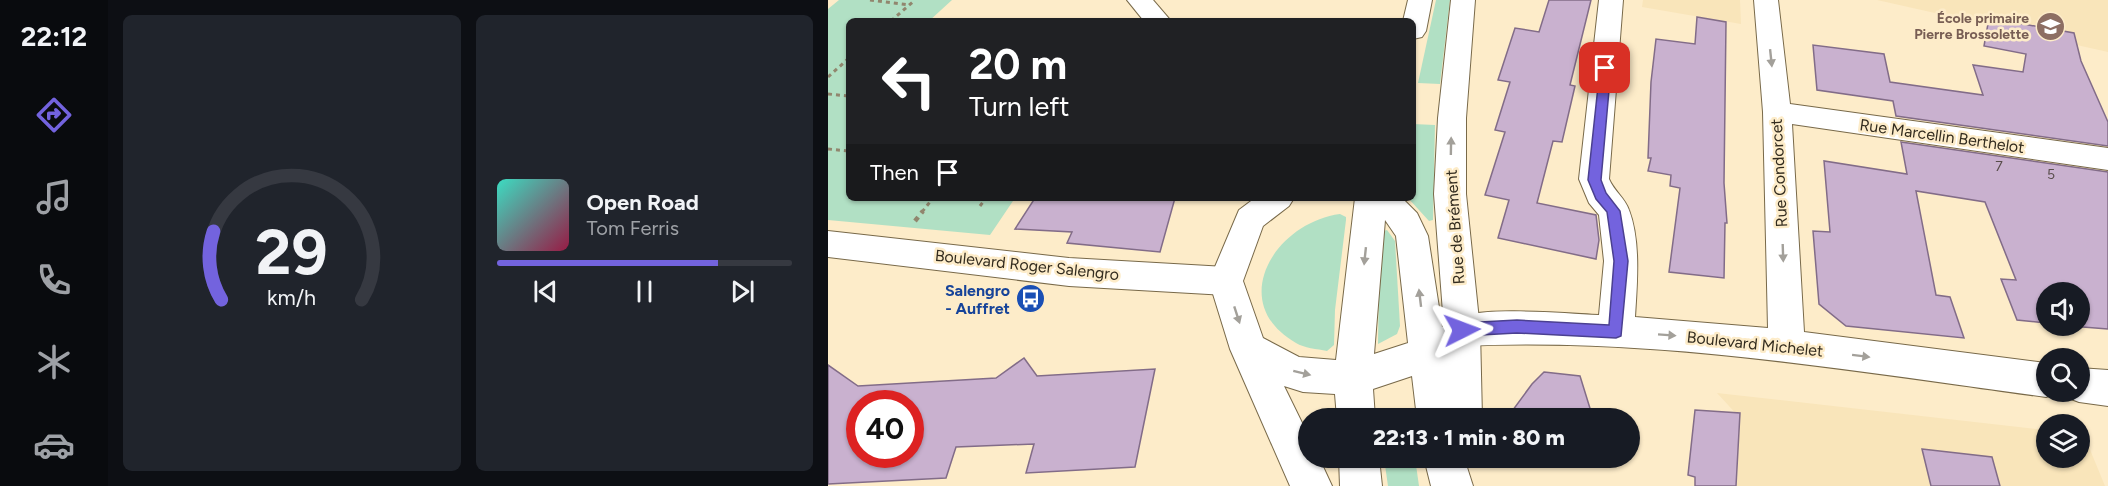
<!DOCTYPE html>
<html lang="en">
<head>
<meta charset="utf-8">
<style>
	:root { --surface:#171b24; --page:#20242c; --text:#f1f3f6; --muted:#9ea1a6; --line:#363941; --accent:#7363de }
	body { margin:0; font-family:Figtree,sans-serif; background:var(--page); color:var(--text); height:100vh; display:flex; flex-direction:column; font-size:22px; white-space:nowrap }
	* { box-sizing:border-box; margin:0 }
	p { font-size:20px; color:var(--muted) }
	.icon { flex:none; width:33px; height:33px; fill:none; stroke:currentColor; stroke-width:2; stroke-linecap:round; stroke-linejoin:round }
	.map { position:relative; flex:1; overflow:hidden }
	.details { display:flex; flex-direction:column; gap:15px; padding:15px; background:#0d0f14; width:720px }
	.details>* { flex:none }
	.top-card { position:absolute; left:18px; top:18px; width:570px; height:183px; border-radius:9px; box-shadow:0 2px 4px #0004; background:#202124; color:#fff; overflow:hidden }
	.controls { position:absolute; left:1208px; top:282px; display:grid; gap:12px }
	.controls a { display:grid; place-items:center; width:54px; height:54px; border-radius:50%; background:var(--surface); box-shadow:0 2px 4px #0004; font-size:30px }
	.speed { position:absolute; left:18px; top:390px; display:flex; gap:12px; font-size:30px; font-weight:700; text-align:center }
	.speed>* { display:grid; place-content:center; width:78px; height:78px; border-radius:50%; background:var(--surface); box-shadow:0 2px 4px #0004; line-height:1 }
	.speed .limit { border:9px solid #d22; background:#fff; color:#111 }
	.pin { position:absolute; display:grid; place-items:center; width:51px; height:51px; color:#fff; margin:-26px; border-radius:12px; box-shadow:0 3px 9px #0006 }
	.me { position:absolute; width:66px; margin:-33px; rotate:87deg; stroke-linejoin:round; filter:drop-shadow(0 0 4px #0008) }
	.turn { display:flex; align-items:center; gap:21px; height:126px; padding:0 24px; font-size:27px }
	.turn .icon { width:78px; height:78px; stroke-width:2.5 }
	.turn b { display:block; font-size:42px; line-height:51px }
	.then { display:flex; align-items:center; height:57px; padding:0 24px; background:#0003; gap:12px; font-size:22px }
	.details .tile { flex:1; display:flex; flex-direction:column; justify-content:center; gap:9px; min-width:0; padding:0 21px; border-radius:9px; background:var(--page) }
	.details .dial { align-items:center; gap:0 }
	.dial svg { height:156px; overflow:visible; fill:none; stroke:var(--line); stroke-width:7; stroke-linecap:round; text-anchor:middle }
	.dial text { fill:var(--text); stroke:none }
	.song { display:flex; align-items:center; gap:18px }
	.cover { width:72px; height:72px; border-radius:9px; background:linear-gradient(135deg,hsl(170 70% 55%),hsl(340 70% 35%)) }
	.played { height:6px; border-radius:3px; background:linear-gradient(90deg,var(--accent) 75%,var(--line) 75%) }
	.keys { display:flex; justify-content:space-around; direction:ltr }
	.details .tiles { flex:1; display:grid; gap:15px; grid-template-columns:repeat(2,1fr) }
	.trip { position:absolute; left:470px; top:408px; width:342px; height:60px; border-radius:30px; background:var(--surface); box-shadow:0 2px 4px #0004; font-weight:800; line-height:60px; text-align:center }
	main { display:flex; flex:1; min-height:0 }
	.tab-bar { display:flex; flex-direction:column; width:108px; justify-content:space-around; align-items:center; background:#090b0e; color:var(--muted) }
	.tab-bar .icon { width:42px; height:42px }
	.tab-bar .selected { color:var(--accent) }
	.tab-bar b { font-size:27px; color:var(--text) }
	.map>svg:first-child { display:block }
	.built { fill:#f9e5ba }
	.green { fill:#b1e0c4 }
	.building { fill:#c9b1cf; stroke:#826c88; stroke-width:1.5; fill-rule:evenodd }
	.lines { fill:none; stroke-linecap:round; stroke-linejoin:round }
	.minor-casing { stroke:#786949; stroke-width:2 }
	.major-casing { stroke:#786949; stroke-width:2 }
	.path-far1 { stroke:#91866e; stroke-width:3; stroke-dasharray:4 4; stroke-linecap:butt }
	.path { stroke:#91866e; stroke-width:4.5; stroke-dasharray:5 5; stroke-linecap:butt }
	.minor { fill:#fff; fill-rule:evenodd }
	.major { fill:#fff; fill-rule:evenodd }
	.oneway { fill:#a3a09a }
	.route { fill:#7363de; stroke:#4b4090; stroke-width:1.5 }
	.labels { text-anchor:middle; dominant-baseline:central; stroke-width:5; stroke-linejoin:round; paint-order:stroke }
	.far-education-label { font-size:14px; font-weight:bold; fill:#785e54; stroke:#fdecc9; text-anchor:end }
	.number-label { font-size:14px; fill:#584d4b }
	.street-label { font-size:16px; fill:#332c1f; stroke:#fdecc9 }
	.transit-label { font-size:16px; font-weight:bold; fill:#164399; stroke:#fdecc9; text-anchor:end }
</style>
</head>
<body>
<main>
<nav class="tab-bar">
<b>22:12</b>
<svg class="icon selected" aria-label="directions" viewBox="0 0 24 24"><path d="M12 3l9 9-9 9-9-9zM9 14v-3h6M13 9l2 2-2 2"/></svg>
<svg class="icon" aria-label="music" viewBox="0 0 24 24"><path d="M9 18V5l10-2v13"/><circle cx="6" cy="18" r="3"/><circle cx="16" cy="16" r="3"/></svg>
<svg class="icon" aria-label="phone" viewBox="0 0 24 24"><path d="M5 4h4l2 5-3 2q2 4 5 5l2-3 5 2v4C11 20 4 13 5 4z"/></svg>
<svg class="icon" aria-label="climate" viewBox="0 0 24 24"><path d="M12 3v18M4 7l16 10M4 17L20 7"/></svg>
<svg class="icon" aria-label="car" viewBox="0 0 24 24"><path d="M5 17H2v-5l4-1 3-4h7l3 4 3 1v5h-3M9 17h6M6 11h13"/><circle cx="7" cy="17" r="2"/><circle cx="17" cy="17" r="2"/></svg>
</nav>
<section class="details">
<div class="tiles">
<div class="tile dial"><svg viewBox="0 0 100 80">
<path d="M14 69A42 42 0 1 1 86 69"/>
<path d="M14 69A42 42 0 0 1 10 34" stroke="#7363de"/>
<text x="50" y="56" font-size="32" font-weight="700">29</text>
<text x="50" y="72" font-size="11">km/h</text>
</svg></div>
<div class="tile">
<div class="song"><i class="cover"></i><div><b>Open Road</b><p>Tom Ferris</p></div></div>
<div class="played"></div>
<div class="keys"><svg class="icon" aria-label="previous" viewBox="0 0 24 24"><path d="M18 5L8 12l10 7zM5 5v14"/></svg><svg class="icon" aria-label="pause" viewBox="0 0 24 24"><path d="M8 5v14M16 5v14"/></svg><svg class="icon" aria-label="next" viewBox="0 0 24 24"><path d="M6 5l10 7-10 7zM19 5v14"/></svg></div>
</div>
</div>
</section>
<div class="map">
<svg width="1280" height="486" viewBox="0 0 1280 486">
	<rect width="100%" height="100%" fill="#fdecc9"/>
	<!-- built -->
	<g class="built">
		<polygon points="815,0 912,0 913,24 814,7"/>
		<polygon points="1049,0 1280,0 1280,52"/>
		<polygon points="889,393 1218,430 1218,458 1251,458 1251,435 1256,435 1277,486 909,486 912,418"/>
	</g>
	<!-- green -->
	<g class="green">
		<polygon points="11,0 124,0 101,21 21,21 21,198 187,198 162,235 0,220 0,9"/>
		<polygon points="608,0 622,0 612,84 590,83"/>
		<polygon points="585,124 607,125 605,220 601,221 580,198 585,198"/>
		<path d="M512 214 518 217V220L507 310 506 345 499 351C489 349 476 348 468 343 398 303 446 223 512 214Z"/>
		<polygon points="559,230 567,241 572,326 569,334 550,344 551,279 556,231"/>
		<polygon points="556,458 587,458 591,486 560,486"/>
	</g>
	<!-- building -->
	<g class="building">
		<polygon points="721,0 763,0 742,85 747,86 734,142 725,141 709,203 768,215 771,240 768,259 670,238 681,200 657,195 677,132 667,130 682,82 670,80 687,28 711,32"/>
		<polygon points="869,17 898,22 896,183 899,223 897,223 896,278 841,272 852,188 842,186 843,175 820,171 823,158 820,158 823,82 828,39 867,44"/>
		<polygon points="1161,18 1246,33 1253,61 1280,122 1280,146 1068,116 1065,101 989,90 985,45 1056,54 1062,82 1155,95 1145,65 1195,72 1198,54 1156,46"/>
		<polygon points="1073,142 1280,172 1280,329 1242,326 1251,326 1251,292 1218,292 1218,323 1189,320 1173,279 1188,280 1157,202 1088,191 1108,295 1122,297 1136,338 1018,326 991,304 985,231 1002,232 996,161 1079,174"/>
		<polygon points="207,198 347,198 332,252 239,243 244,232 187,229"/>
		<path d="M196 358 209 376 327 369 307 467 198 473 206 444 128 447 118 478 0 484V365L30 386 168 378ZM32 404H82V454H32Z"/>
		<polygon points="716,372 752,376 765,418 679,418 704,384"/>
		<polygon points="867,410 912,413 908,486 867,486 867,477 860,475"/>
		<polygon points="1094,449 1164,457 1172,486 1103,486"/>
	</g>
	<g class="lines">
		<defs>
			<g id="minor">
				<polygon points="299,0 325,0 343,21 316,21"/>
				<path d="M771 0H795L781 179C786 191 797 198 801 210 813 241 809 285 807 317L940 328 935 112 926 0H950L962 104 1280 148V170L964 124 976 332 1218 363V392H1231L1218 397C1025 371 829 337 634 346L621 341 616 330 621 319C657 306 732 313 771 315L776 261 771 215 761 203 751 179Z"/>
				<polygon points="0,231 241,258 398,267 410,271 415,281 410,291 398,295 241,286 0,257"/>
				<polygon points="1251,368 1280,370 1280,406 1251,402 1238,397 1235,392 1251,392"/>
			</g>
			<g id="major">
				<polygon points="580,0 604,0 598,31 594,37 585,39 585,21 575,21"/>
				<path d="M623 0H647L638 118V194L652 330 654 418H589L584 376 545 389 547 418H509L507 394 475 392 456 386 480 435V458H491L504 486H462L402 349 381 281 411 210 427 198H466L461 206 435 226 415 281 435 338 471 357 508 360 527 198H574L589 213 600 236 614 327 616 326 606 194 610 118ZM557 220 568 236 580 343 546 354Z"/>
				<polygon points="511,458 551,458 554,486 512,486"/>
				<polygon points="596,458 636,458 645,486 603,486"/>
			</g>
		</defs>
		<!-- minor casing -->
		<use href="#minor" class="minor-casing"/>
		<!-- major casing -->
		<use href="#major" class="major-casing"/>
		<!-- path-far1 -->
		<g class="path-far1">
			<polyline points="42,0 81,5"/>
			<polyline points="63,21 87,0"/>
			<polyline points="0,77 21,58"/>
			<polyline points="0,94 21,96"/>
			<polyline points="0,149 21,151"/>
			<polyline points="152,206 158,198"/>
			<polyline points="94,212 105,198"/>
		</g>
		<!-- path -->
		<polyline class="path" points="87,221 95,211"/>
		<!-- minor -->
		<use href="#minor" class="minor"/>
		<!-- major -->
		<use href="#major" class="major"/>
	</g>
	<!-- one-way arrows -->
	<defs><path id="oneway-solid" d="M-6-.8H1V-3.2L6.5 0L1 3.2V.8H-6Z" transform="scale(1.5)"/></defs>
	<g class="oneway">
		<use href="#oneway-solid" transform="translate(943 58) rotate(84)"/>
		<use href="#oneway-solid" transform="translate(623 146) rotate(-89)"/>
		<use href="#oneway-solid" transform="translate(955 253) rotate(88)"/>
		<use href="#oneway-solid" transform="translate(537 256) rotate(96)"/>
		<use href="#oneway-solid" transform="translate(592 298) rotate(-97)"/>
		<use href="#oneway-solid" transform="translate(409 315) rotate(72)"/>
		<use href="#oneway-solid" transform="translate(839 335) rotate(4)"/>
		<use href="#oneway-solid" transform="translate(1033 356) rotate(7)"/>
		<use href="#oneway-solid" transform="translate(474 373) rotate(14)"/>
	</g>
	<!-- route -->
	<polygon class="route" points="777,64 783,68 773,180 778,193 792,211 800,261 793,336 788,338 689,333 634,336 629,334 627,330 629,325 634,323 689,320 781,325 786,261 779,212 768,199 760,180 772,68"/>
	<!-- icons -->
	<defs>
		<symbol id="school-disc" viewBox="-11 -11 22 22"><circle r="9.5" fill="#8d6e63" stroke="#fdecc9"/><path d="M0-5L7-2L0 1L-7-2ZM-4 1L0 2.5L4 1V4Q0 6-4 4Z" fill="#fff"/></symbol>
		<symbol id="bus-disc" viewBox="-11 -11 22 22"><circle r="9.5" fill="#1a4fb4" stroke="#fdecc9"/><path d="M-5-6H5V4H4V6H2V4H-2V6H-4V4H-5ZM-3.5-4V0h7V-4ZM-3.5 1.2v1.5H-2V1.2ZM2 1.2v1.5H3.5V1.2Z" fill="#fff"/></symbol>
	</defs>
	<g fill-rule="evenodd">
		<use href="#school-disc" x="1206" y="10" width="33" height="33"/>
		<use href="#bus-disc" x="186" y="282" width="33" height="33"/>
	</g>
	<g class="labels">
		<!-- far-education labels -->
		<g class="far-education-label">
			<text x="1201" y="18">École primaire<tspan x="1201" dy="16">Pierre Brossolette</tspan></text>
		</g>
		<!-- number labels -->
		<g class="number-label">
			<text x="1171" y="166">7</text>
			<text x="1223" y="174">5</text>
		</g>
		<!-- street labels -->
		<g class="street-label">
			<text transform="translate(1114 136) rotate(8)">Rue Marcellin Berthelot</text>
			<text transform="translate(951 173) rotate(-93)">Rue Condorcet</text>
			<text transform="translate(627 227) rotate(-94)">Rue de Brément</text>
			<text transform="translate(199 265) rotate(6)">Boulevard Roger Salengro</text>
			<text transform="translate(927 344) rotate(6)">Boulevard Michelet</text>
		</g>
		<!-- transit labels -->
		<g class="transit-label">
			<text x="182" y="290">Salengro<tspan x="182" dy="18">- Auffret</tspan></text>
		</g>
	</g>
</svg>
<div class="controls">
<a><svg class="icon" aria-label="sound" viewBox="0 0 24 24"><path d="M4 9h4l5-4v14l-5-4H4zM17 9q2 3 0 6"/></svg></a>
<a><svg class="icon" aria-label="search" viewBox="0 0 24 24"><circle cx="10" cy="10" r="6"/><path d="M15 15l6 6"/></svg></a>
<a><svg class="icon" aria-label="layers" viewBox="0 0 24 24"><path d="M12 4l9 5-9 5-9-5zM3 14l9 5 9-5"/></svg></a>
</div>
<div class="speed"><div class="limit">40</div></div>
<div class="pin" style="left:777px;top:68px;background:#d93025"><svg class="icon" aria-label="arrive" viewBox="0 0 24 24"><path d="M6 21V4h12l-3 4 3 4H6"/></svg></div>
<svg class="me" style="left:634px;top:330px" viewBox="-20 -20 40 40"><path d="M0-17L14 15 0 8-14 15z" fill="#7363de" stroke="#fff" stroke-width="4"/></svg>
<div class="trip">22:13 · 1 min · 80 m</div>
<div class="top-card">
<div class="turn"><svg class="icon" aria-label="left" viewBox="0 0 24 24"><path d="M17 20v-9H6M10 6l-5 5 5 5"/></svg><div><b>20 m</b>Turn left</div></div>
<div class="then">Then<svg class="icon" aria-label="arrive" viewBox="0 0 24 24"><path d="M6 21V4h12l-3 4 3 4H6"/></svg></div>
</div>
</div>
</main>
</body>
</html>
